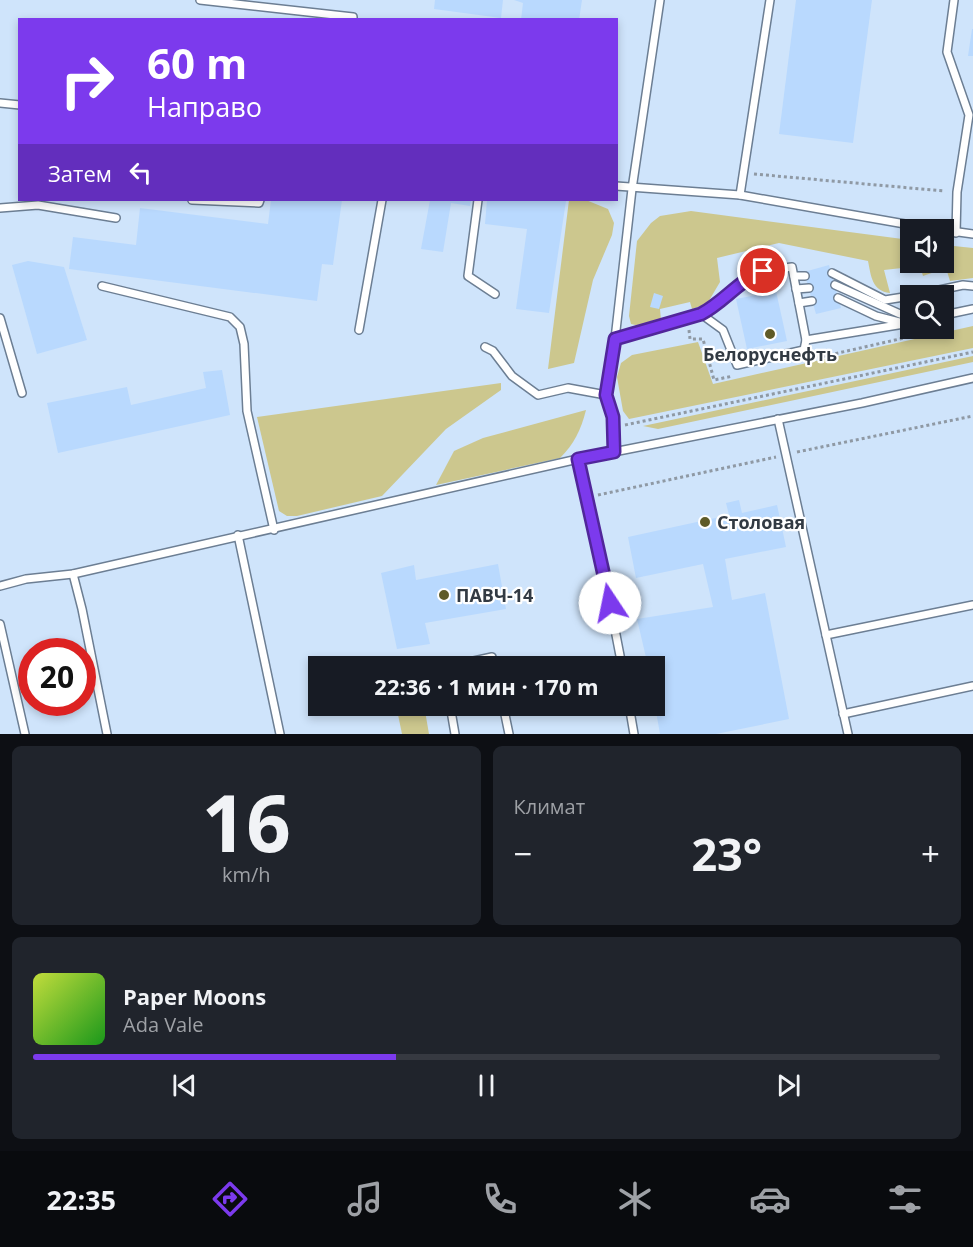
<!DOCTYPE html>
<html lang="ru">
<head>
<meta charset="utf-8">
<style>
	:root { --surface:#171b24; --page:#20242c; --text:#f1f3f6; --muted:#9ea1a6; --line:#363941; --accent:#7c3aed }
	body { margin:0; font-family:"Open Sans",sans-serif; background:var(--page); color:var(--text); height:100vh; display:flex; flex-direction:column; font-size:22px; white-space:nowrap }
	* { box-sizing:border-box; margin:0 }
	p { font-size:20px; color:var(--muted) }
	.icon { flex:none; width:33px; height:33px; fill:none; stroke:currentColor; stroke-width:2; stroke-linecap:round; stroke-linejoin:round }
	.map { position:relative; height:734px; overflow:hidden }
	.details { display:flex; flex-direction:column; gap:12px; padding:12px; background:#0d0f14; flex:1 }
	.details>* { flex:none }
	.guide { position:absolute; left:18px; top:18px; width:600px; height:183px; border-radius:0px; box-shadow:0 3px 9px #0003; background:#7c3aed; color:#fff; overflow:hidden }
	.buttons { position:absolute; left:900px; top:219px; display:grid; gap:12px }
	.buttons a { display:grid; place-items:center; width:54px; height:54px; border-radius:0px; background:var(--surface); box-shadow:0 3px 9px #0003; font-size:30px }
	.speed { position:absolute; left:18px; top:638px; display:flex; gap:12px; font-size:30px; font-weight:700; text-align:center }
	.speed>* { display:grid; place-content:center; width:78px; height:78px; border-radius:50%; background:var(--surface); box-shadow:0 3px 9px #0003; line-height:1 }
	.speed .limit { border:9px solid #d22; background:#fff; color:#111 }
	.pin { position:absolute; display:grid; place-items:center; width:51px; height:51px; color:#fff; margin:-26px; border:3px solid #fff; border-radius:50%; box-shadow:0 2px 6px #0007 }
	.me { position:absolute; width:66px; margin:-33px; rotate:349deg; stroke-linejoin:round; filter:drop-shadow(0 0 4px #0008) }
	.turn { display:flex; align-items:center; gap:21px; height:126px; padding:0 30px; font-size:27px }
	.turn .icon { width:78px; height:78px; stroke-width:2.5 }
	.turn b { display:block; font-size:42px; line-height:51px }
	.then { display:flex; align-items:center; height:57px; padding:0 30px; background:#0003; gap:12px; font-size:22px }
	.big { font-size:45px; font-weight:700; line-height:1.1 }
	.details .card { flex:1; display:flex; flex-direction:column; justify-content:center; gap:9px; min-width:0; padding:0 21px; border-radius:9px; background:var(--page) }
	.details .dial { align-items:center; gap:0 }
	.dial b { font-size:78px; line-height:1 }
	.song { display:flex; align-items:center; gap:18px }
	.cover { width:72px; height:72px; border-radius:9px; background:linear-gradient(135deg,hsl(70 70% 55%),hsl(120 70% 35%)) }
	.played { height:6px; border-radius:3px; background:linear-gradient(90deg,var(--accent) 40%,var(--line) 40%) }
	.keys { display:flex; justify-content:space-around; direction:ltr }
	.heat { display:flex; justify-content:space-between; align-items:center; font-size:33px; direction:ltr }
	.details .tiles { flex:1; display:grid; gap:12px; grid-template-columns:1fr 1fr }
	.card:last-child { grid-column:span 2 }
	.trip { position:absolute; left:308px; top:656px; width:357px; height:60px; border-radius:0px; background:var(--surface); box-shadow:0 3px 9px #0003; font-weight:700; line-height:60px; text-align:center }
	.dock { display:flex; height:96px; justify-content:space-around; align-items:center; background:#090b0e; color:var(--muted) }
	.dock .icon { width:42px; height:42px }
	.dock .on { color:var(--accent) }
	.dock b { font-size:27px; color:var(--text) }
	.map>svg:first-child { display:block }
	.built { fill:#cfe4fb; fill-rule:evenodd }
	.green { fill:#ccc78e }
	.building { fill:#b9d9fe }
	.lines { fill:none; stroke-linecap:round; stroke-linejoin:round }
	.service-casing { stroke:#6c7e93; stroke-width:10 }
	.path { stroke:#8f99a4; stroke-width:3; stroke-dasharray:3 3; stroke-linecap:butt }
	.service { stroke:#fff; stroke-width:7 }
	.route-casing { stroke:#51269a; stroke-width:15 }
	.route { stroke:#7c3aed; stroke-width:10 }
	.poi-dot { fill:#5f5b28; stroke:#fff; stroke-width:2 }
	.labels { text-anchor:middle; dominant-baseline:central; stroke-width:4.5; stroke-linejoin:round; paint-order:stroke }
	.poi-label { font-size:18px; font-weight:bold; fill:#323a43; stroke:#fff; text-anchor:start }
</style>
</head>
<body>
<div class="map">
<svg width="973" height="734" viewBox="0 0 973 734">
	<rect width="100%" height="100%" fill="#e2eefc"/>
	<!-- built -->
	<path class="built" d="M0 0H973V734H0ZM20 20H616V200H20ZM910 230H944V262H910ZM910 296H944V328H910ZM32 651H82V702H32ZM318 666H654V705H318Z"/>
	<!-- green -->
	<g class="green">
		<polygon points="569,200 586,200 608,209 614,223 612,235 593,280 574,363 548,369"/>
		<path d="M691 211 910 240V262H944V245L973 248V278L950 281 946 268 923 276 920 266 884 270 890 293C872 291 871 276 868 261L779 243 717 258 720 282 707 304 692 309 690 302 660 309 661 320 640 326 631 324 629 316 637 241 651 223 660 216Z"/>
		<polygon points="973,326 973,348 629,419 623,411 617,377 621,363 632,355 698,342 713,384"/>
		<polygon points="973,356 973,362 658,429 643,426"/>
		<polygon points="501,383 501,390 446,429 382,496 297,516 287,516 279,511 257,417"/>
		<path d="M586 410C581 430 574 444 560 458L436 485 454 451 483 438Z"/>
		<polygon points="396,705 424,705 429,734 402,734"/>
	</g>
	<!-- building -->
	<g class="building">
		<polygon points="435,0 503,0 501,18 434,9"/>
		<polygon points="514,0 582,0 579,20 521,20 523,3"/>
		<polygon points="796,0 872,0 853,143 779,134"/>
		<polygon points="972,29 973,29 973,56 968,56"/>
		<polygon points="271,200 342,200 333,265 322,264 317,301 69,269 73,237 136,245 140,208 268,224"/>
		<polygon points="430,200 471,200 470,206 451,203 443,252 421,249"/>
		<polygon points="487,200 550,200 566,201 549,313 516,309 527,229 485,224"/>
		<polygon points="28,261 64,267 87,340 37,354 12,265"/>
		<polygon points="829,265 841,308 816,314 804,272"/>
		<polygon points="776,291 787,341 747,349 736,299"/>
		<polygon points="654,293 663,296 659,309 650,307"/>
		<polygon points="222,370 230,415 58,453 47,403 127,387 131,405 206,388 203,372"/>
		<polygon points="739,500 742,513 777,505 781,523 786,547 725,559 732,600 765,593 789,719 716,734 660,734 654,700 654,666 648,666 637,619 713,607 703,564 636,578 628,537 729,515 726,503"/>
		<polygon points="498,564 506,609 425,623 430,644 397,649 381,573 414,565 416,580"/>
		<polygon points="545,657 547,666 524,666 523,662"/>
	</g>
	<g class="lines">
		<defs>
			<g id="service">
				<polyline points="200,0 353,17 353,20"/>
				<polyline points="954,0 947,52 969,115 957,192 956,233"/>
				<polyline points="0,103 20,105"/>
				<polyline points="616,186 740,195 939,230"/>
				<polyline points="740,195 770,0"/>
				<polyline points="192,200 259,203 260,200"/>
				<polyline points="478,200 468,276 495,294"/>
				<polyline points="0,208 38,205 116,218"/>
				<polyline points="944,230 973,234"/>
				<polyline points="832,273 885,300 910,296"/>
				<polyline points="794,276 805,276"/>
				<polyline points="835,285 900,314 910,315"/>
				<polyline points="102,286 230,317 240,327 244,344 247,411 274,530"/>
				<polyline points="796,289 809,288"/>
				<polyline points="911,296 963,285 973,286"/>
				<polyline points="838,298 876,316 903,323"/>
				<polyline points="799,303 812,301"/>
				<polyline points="701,314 723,330 737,365 804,350 806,340"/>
				<polyline points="944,315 973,309"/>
				<polyline points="0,318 22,393"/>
				<polyline points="359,330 382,200"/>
				<path d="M615 339 701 314C720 304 731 286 750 276 763 269 778 269 792 267L806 340 910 323"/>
				<polyline points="485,347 493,351 512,376 538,395 568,388 606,395"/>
				<polyline points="778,419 848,734"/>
				<polyline points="614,452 613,417 606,395 615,339 632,189 660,0"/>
				<polyline points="578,459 606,583 622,666"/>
				<polyline points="238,535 280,734"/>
				<polyline points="73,574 82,609 107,734"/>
				<polyline points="0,586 26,579 73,574 578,459 862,403 973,378"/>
				<polyline points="0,624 25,734"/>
				<polyline points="826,635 973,605"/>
				<polyline points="451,666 492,657 494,666"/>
				<polyline points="450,705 455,734"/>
				<polyline points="503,705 509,734"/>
				<polyline points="629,705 634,734"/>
				<polyline points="843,714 973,686"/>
			</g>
		</defs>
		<!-- service casing -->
		<use href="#service" class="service-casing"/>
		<!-- path -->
		<g class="path">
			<polyline points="754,174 944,191"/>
			<polyline points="689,330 690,339 703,339 714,380 733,376"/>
			<polyline points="812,359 952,327"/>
			<polyline points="625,425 973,352"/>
			<polyline points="797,452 973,416"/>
			<polyline points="598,495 776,457"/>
		</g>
		<!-- service -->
		<use href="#service" class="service"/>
	</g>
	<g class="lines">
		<defs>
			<path id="route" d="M610 603 578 459 614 452 613 417 606 395 615 339 701 314C724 302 738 281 763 271"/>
		</defs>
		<!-- route casing -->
		<use href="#route" class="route-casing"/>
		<!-- route -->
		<use href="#route" class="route"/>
	</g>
	<!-- markers -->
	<g class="poi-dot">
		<circle cx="770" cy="334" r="6"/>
		<circle cx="705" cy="522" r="6"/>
		<circle cx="444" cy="595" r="6"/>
	</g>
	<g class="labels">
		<!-- poi labels -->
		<g class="poi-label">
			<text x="770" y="354" text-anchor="middle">Белоруснефть</text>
			<text x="717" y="522">Столовая</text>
			<text x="456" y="595">ПАВЧ-14</text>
		</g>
	</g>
</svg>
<div class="buttons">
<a><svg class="icon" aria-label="sound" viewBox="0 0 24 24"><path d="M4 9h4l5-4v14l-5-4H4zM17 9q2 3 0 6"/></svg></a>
<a><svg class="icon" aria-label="search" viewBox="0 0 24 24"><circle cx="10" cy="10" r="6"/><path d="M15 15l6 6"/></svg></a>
</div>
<div class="speed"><div class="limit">20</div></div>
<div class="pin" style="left:763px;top:271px;background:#d93025"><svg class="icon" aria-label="arrive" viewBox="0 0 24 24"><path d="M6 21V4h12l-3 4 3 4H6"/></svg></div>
<svg class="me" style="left:610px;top:603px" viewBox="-20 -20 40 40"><circle r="19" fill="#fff"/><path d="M0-13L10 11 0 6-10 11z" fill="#7c3aed"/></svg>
<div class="trip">22:36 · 1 мин · 170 m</div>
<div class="guide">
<div class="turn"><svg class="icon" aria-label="right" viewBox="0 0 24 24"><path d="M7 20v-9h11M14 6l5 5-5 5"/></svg><div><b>60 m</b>Направо</div></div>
<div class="then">Затем<svg class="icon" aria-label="left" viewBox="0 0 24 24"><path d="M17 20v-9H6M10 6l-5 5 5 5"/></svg></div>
</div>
</div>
<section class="details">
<div class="tiles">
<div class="card dial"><b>16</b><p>km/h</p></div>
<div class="card"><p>Климат</p>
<div class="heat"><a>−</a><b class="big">23°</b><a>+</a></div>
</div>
<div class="card">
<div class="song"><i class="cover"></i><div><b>Paper Moons</b><p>Ada Vale</p></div></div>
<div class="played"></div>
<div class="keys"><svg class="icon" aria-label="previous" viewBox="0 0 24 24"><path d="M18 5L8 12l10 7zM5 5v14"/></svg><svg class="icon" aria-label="pause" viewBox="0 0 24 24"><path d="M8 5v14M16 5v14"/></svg><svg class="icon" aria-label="next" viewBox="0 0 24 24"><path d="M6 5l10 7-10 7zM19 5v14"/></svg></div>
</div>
</div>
</section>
<nav class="dock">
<b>22:35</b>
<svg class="icon on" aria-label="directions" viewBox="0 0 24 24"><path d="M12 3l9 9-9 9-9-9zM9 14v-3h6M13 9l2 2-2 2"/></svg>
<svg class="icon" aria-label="music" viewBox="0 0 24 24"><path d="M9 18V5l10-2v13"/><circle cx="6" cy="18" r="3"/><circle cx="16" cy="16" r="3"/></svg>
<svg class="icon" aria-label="phone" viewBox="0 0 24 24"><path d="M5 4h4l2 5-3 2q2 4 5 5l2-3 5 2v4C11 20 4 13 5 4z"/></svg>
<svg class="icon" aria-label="climate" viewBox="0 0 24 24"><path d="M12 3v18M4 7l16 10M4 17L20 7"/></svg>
<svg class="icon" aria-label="car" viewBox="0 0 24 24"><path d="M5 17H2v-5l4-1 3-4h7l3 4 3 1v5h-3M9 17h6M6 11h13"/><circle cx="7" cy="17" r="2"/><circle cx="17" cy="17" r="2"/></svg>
<svg class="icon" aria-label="filters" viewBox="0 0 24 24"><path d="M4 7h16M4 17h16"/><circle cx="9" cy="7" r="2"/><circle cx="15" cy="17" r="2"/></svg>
</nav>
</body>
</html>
